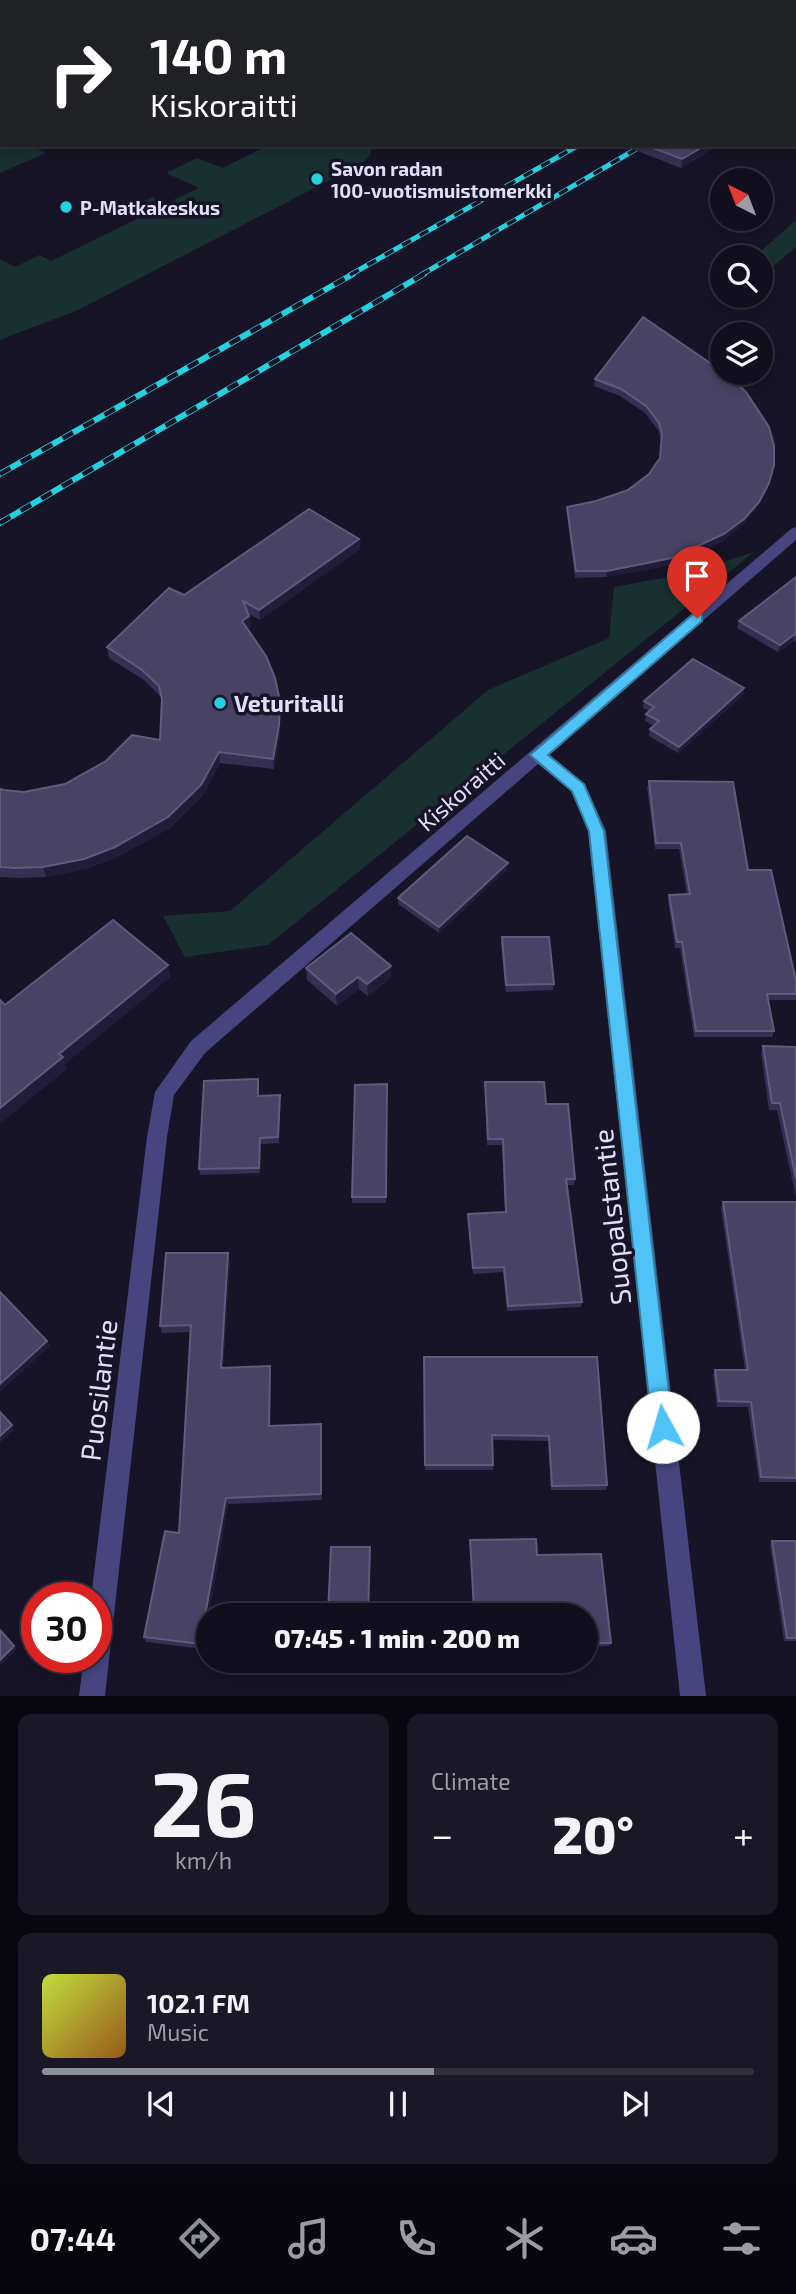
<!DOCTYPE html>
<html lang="en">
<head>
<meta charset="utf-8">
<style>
	:root { --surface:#110f1d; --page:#1a1826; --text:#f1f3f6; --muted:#9c9ca4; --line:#302f3b; --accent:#8c9099 }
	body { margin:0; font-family:"Exo 2",sans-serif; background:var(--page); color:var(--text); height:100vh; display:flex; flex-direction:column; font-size:26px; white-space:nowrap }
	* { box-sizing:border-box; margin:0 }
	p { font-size:23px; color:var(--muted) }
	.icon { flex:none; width:38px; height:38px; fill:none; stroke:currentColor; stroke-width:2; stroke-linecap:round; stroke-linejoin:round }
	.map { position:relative; height:1696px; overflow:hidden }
	.sheet { display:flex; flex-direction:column; gap:18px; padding:18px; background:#090810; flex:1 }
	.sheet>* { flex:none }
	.guide { position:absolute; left:0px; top:0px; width:796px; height:147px; box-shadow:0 4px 10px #0003,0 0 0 2px var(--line); background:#202124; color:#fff; overflow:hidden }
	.needle { width:46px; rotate:318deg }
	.tools { position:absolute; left:710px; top:168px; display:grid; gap:14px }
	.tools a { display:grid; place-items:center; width:63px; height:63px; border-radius:50%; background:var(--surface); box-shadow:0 4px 10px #0003,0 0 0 2px var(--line); font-size:35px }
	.speed { position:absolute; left:21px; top:1582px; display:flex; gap:14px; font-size:35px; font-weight:700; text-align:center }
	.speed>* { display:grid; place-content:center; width:91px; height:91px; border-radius:50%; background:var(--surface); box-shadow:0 4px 10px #0003,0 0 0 2px var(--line); line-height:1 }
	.speed .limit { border:10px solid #d22; background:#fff; color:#111 }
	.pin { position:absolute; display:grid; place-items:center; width:60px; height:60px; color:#fff; margin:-72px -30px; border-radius:50% 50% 50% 0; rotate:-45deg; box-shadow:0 0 7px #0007 }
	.pin .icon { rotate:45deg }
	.me { position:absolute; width:77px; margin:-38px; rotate:354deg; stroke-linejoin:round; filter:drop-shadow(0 0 5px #0008) }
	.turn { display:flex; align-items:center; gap:24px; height:147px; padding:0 35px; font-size:32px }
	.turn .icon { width:91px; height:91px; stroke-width:2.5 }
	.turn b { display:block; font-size:49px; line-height:60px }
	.big { font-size:52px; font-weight:800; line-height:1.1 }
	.sheet .tile { flex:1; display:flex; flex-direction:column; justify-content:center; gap:10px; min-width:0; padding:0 24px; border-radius:14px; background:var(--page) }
	.sheet .dial { align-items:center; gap:0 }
	.dial b { font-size:91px; line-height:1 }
	.song { display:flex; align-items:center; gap:21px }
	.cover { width:84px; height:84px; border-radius:10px; background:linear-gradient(135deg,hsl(70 70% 55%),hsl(30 70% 35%)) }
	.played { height:7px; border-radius:4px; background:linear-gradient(90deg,var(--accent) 55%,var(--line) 55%) }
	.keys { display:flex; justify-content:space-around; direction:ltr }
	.heat { display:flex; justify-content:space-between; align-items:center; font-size:38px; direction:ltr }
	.sheet .tiles { flex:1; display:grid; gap:18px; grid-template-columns:1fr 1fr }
	.tile:last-child { grid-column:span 2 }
	.trip { position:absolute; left:196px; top:1603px; width:402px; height:70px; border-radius:35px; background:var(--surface); box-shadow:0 4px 10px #0003,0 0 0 2px var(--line); font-weight:800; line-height:70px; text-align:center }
	.tabs { display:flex; height:112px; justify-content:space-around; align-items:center; background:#07060c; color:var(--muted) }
	.tabs .icon { width:49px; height:49px }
	.tabs .selected { color:var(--accent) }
	.tabs b { font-size:32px; color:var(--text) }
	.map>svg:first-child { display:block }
	.green { fill:#18302f }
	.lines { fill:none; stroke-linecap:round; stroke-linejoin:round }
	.street { fill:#474580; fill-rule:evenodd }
	.secondary { fill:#8482ed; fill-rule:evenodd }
	.rail-far1-casing { stroke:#25d0e0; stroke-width:5 }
	.rail-casing { stroke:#25d0e0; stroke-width:6 }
	.rail-far1 { stroke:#171427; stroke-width:3.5; stroke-dasharray:10; stroke-linecap:butt }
	.rail { stroke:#171427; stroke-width:4.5; stroke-dasharray:12; stroke-linecap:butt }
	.wall { fill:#362f53 }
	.shaded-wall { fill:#221c3a }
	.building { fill:#484265; stroke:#605a7c; stroke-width:2 }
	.route { fill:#4fc3f7; stroke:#337fa1; stroke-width:2 }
	.poi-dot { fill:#25d0e0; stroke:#171427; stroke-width:2.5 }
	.labels { text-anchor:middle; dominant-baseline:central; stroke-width:7; stroke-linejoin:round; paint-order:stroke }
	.far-poi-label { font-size:19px; font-weight:bold; fill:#e1defa; stroke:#171427; text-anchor:start }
	.poi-label { font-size:23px; font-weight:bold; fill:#e1defa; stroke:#171427; text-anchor:start }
	.street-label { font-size:23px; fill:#e1defa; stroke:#171427 }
	.near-street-label { font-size:28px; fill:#e1defa; stroke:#171427 }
</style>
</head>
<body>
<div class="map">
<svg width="796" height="1696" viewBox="0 0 796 1696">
	<rect width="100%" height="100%" fill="#171427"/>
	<!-- green -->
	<g class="green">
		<polygon points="9,145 28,145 46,153 0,173 0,149"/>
		<polygon points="269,145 373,145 370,155 361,164 78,310 0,340 0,259 15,267 39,255 51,261 139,218 125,211 153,197 167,203 199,188 166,173 197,158 223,168"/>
		<polygon points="796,220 796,247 763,275 761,284 761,257 754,257"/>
		<polygon points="754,552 268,945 185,957 163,916 230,911 488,690 609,638 614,587 689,573"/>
	</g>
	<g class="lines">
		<!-- street -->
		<g class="street">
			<polygon points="402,0 415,0 416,2 404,2"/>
			<polygon points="796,527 796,540 549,754 585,784 606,831 706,1696 680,1696 588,831 572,792 538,764 205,1053 174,1095 167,1137 105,1696 79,1696 84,1657 96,1657 96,1598 91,1598 147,1137 155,1092 191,1041 791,529"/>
		</g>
		<!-- secondary -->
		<g class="secondary">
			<polygon points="320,0 332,0 319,2"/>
			<polygon points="0,139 2,139 4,145 0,146"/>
		</g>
		<defs>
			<g id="rail-far1">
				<polyline points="350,275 579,145"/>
				<polyline points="421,275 643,145"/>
			</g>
			<g id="rail">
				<polyline points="0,474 353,274"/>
				<polyline points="0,523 424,274"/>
			</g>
		</defs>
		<!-- rail-far1 casing -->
		<use href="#rail-far1" class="rail-far1-casing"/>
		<!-- rail casing -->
		<use href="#rail" class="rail-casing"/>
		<!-- rail-far1 -->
		<use href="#rail-far1" class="rail-far1"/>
		<!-- rail -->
		<use href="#rail" class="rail"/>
	</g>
	<!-- wall -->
	<g class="wall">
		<polygon points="0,0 106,0 101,2 2,2 2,36 0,35"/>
		<polygon points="127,0 276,0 272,2 131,2"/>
		<polygon points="622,145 719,145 681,168"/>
		<polygon points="643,317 772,471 767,490 757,508 742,525 723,541 671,565 606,577 575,578 567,514 567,507 596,501 628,490 649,474 660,459 661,441 658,430 645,413 620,396 594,386 595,379"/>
		<polygon points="359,539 360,549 260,620 249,614 251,627 248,629 280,701 280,736 274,769 220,763 203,795 170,828 117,857 86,869 46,877 18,878 0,877 0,789 4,790 24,792 65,784 160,740 161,697 144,680 109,658 107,647 184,595"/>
		<polygon points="796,577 796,642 793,641 778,652 737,628 739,621"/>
		<polygon points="744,688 743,695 678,753 649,736 650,729 654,726 645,721 646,714 649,711 643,708 644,701"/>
		<polygon points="649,781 748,870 796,981 796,1000 768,1000 774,1031 772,1037 694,1037 680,948 675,948 668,901 669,895 687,895 679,849 655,849 647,788"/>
		<polygon points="508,863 507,869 439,933 398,904 398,898"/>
		<polygon points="502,937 554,984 553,990 506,992 501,944"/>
		<polygon points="391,966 391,978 368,996 359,989 337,1006 307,980 306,968"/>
		<polygon points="763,1046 796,1047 796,1198 777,1110 769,1110 761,1053"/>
		<polygon points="485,1082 546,1104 575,1179 574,1185 567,1185 582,1302 581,1307 507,1311 503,1272 473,1274 468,1214 505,1212 502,1145 487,1145"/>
		<polygon points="387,1084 386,1203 352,1203 352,1197"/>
		<polygon points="259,1085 259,1096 280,1095 280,1101 279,1143 261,1144 260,1173 200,1175 199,1169"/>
		<polygon points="723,1202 796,1202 796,1482 759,1482 748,1407 717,1407 713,1375 715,1370 745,1370 721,1208"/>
		<polygon points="230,1260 223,1367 271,1373 270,1426 321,1424 322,1500 228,1504 203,1649 146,1642 144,1637 179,1533 191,1332 162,1333 160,1326"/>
		<polygon points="424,1357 597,1357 607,1485 606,1490 551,1490 548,1441 492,1440 493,1470 425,1470"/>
		<polygon points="470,1540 537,1555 611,1643 609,1646 586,1647 586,1615 540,1615 539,1610 473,1612"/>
		<polygon points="772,1541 796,1541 796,1641 784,1641 770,1545"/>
	</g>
	<!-- shaded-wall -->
	<g class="shaded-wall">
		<polygon points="62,0 106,0 101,2 57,2"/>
		<polygon points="238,0 276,0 272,2 233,2"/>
		<polygon points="706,145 719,145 681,168 682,159"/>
		<polygon points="774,465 767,490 757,508 742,525 723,541 671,565 606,577 607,571"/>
		<polygon points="359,539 360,549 260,620 259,610"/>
		<polygon points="249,616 251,627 244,632 242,621"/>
		<polygon points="795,634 793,641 778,652 780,645"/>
		<polygon points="744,688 743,695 678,753 679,747"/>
		<polygon points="280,701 280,736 274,769 273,759"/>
		<polygon points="219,752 220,763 203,795 170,828 117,857 86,869 46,877 43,867"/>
		<polygon points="508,863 507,869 439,933 439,927"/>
		<polygon points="168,965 171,977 65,1064 67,1069 0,1124 0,1108 59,1054"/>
		<polygon points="391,966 391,978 368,996 367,984"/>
		<polygon points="358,977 359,989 337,1006 336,994"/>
		<polygon points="280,1095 280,1101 279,1143 278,1137"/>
		<polygon points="260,1138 261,1144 260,1173 259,1168"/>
		<polygon points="228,1253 230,1260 222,1374 221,1368"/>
		<polygon points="47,1341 50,1346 0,1392 0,1384"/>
		<polygon points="270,1366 271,1373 270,1432 269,1426"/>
		<polygon points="321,1424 322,1430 322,1500 321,1494"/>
		<polygon points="12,1425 14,1430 0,1443 0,1436"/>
		<polygon points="226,1498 228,1504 203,1649 200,1644"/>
		<polygon points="0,1630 17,1649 0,1666"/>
	</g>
	<!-- building -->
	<g class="building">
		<polygon points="0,0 62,0 57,2 2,2 2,22 0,21"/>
		<polygon points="164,0 238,0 233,2 168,2"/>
		<polygon points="559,0 796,0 796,92 794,93 794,2 555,2"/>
		<polygon points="645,145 706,145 682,159"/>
		<polygon points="643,317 729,376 746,392 769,427 774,446 774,465 769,483 759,502 744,519 724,534 672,558 607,571 576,571 567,507 596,501 628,490 649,474 660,458 662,434 659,423 646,406 621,389 595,379"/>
		<polygon points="309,509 359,539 259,610 243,601 249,616 242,621 266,656 275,678 280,701 279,725 273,759 219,752 201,785 168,817 115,847 84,859 43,867 15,868 0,867 0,789 4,790 24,792 65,784 106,761 132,735 160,740 162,699 159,686 142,670 107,647 169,588 184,595"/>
		<polygon points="796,577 796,635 795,634 780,645 739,621"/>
		<polygon points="693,659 744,688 679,747 650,729 659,721 646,714 654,707 644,701"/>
		<polygon points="649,781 733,782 748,870 771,870 796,981 796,994 767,994 774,1031 696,1031 682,942 677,942 669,895 690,894 681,843 656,843"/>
		<polygon points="467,836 508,863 439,927 398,898"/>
		<polygon points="113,920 168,965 59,1054 63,1057 0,1108 0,1000 5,1005"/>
		<polygon points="351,933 391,966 367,984 358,977 336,994 306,968"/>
		<polygon points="502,937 549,937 554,984 506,985"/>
		<polygon points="763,1046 796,1047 796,1179 780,1103 772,1103"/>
		<polygon points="258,1079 258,1096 280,1095 278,1137 260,1138 259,1168 199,1169 204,1081"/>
		<polygon points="485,1082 544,1082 546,1104 568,1104 575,1179 566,1179 582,1302 508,1306 504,1267 473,1268 468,1214 506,1212 503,1139 488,1139"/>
		<polygon points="387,1084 386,1197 352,1197 355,1085"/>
		<polygon points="723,1202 796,1202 796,1478 761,1477 751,1402 719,1401 715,1370 748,1370"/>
		<polygon points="166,1253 228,1253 221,1368 270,1366 269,1426 321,1424 321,1494 226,1498 200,1644 144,1637 165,1531 179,1533 191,1325 160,1326"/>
		<polygon points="0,1292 47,1341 0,1384"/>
		<polygon points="424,1357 597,1357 607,1485 552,1486 549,1436 492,1435 493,1465 425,1465"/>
		<polygon points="0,1412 12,1425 0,1436"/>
		<polygon points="536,1539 537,1555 601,1554 611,1643 586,1643 586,1615 541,1615 540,1606 474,1608 470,1540"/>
		<polygon points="772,1541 796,1541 796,1638 787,1638"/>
		<polygon points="331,1547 370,1547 368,1615 328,1615"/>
		<polygon points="0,1630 14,1646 0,1660"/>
	</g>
	<!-- route -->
	<polygon class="route" points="697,613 702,615 702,621 548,755 584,784 604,831 673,1427 670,1434 663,1438 655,1434 652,1427 589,831 572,791 530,755 692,615"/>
	<!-- markers -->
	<g class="poi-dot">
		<circle cx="317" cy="179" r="7"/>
		<circle cx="66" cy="207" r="7"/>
		<circle cx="220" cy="703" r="7"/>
	</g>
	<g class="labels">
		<!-- far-poi labels -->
		<g class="far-poi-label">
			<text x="331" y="168">Savon radan<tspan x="331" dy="22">100-vuotismuistomerkki</tspan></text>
			<text x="80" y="207">P-Matkakeskus</text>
		</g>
		<!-- poi labels -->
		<g class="poi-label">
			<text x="234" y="703">Veturitalli</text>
		</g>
		<!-- street labels -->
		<g class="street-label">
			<text transform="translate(461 791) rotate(-41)">Kiskoraitti</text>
		</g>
		<!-- near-street labels -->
		<g class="near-street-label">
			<text transform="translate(611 1217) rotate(-96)">Suopalstantie</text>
			<text transform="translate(98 1390) rotate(-83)">Puosilantie</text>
		</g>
	</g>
</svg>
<div class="tools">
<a><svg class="needle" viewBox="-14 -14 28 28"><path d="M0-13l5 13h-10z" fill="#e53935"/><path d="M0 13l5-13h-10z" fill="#9c9ca4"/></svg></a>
<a><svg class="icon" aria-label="search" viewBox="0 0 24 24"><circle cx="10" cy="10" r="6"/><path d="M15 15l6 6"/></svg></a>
<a><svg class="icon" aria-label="layers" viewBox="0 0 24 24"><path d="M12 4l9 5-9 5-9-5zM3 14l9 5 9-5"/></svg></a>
</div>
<div class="speed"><div class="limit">30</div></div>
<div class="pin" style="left:697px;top:618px;background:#d93025"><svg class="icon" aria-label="arrive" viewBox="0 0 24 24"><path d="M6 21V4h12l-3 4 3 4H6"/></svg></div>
<svg class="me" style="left:663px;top:1427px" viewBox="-20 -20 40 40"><circle r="19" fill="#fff"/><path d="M0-13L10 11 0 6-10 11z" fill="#4fc3f7"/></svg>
<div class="trip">07:45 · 1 min · 200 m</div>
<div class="guide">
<div class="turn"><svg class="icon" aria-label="right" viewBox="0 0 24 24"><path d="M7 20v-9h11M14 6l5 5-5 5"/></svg><div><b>140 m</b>Kiskoraitti</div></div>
</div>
</div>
<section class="sheet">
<div class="tiles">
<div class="tile dial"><b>26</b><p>km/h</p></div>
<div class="tile"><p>Climate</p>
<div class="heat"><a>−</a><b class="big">20°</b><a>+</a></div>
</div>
<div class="tile">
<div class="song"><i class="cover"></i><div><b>102.1 FM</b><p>Music</p></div></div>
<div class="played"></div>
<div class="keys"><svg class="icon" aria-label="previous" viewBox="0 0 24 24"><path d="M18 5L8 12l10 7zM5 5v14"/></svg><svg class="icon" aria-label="pause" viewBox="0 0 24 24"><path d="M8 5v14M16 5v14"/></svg><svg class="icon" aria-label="next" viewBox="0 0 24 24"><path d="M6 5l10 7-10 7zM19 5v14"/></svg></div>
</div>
</div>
</section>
<nav class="tabs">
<b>07:44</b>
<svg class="icon selected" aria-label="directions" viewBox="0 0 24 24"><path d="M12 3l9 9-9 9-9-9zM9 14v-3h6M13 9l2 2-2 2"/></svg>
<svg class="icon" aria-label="music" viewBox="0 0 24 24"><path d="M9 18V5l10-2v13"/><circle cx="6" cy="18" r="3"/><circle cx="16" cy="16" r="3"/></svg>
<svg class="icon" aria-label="phone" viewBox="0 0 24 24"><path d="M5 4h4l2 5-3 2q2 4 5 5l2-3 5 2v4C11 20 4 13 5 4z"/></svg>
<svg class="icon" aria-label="climate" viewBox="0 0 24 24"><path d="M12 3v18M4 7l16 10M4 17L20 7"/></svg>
<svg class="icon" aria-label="car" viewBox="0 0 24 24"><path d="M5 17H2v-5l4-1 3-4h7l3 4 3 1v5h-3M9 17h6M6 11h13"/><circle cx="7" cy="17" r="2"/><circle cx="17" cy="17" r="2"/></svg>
<svg class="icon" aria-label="filters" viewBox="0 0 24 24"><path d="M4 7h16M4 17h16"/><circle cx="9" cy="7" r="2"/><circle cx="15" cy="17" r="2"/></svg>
</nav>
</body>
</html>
